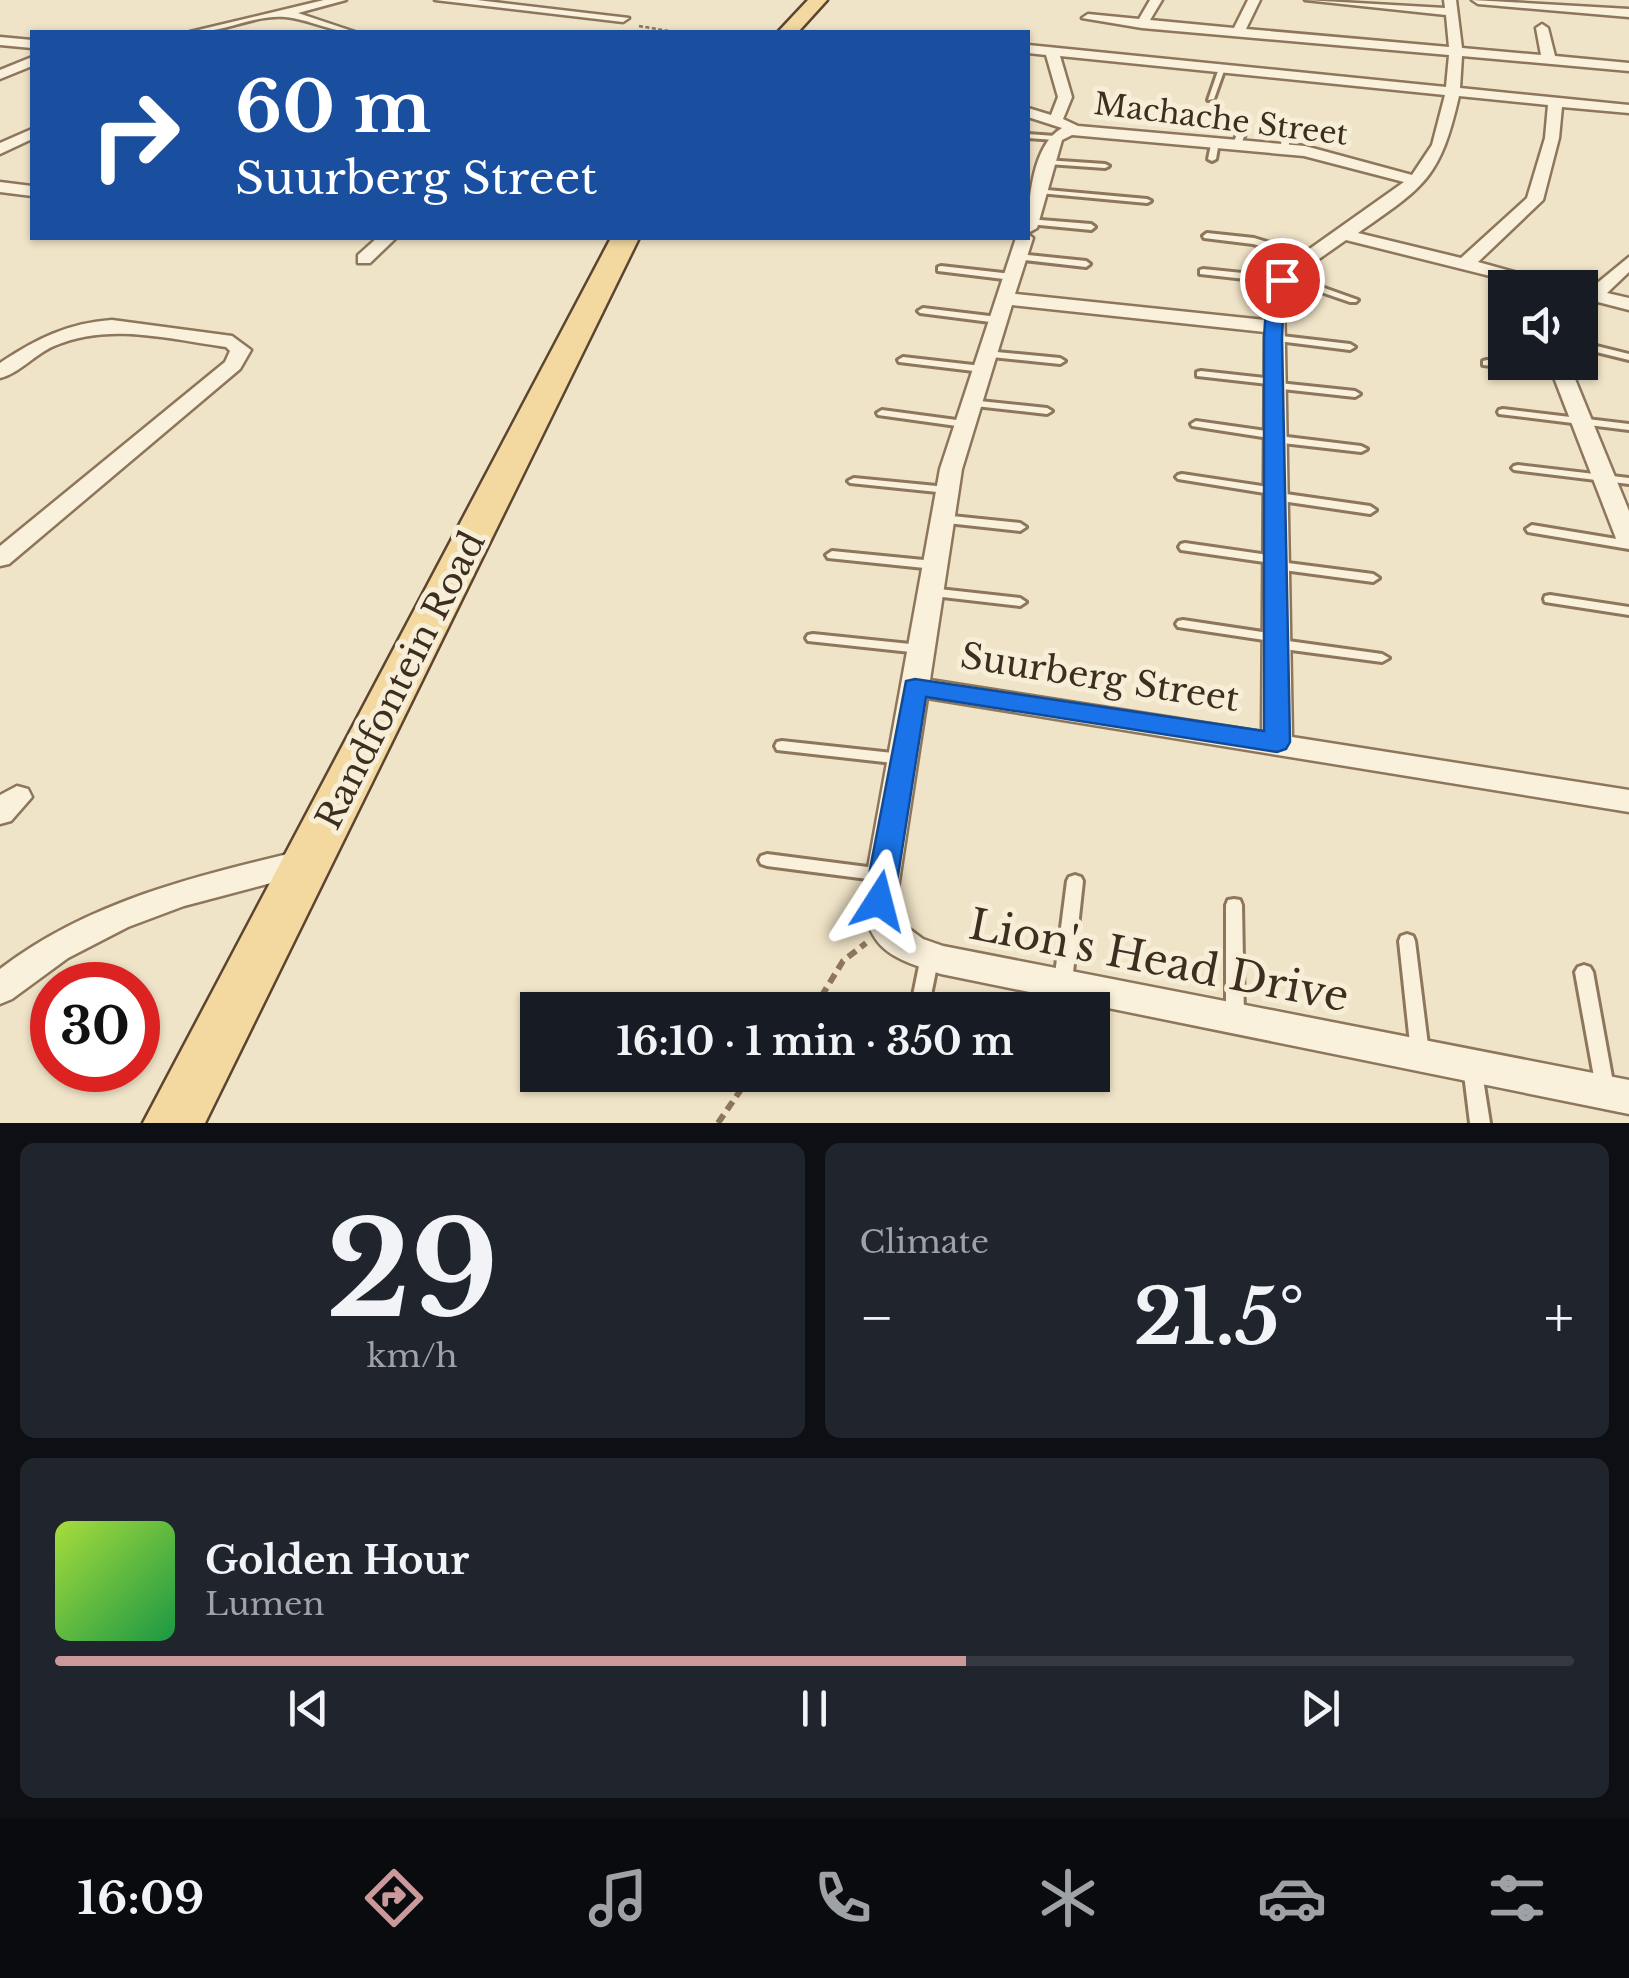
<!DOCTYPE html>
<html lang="en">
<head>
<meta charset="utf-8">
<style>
	:root { --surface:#171b24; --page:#20242c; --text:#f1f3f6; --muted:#9ea1a6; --line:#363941; --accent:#cc999b }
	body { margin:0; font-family:"Libre Baskerville",serif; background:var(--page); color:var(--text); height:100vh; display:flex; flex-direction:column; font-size:38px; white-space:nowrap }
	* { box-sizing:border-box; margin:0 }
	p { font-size:32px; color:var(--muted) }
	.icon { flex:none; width:55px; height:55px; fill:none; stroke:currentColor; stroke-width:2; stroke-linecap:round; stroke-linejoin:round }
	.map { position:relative; height:1123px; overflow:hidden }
	.details { display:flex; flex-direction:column; gap:20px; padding:20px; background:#0d0f14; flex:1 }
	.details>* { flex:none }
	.hud { position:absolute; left:30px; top:30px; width:1000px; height:210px; border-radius:0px; box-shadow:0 2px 8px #0004; background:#1a4fa0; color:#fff; overflow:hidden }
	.controls { position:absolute; left:1488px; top:270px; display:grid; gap:20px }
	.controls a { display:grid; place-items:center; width:110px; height:110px; border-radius:0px; background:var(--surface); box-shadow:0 2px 8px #0004; font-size:50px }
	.speed { position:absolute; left:30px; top:962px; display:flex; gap:20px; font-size:50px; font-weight:700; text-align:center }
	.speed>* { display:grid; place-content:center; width:130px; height:130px; border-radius:50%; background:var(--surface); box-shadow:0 2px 8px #0004; line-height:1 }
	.speed .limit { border:15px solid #d22; background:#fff; color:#111 }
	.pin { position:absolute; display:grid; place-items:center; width:85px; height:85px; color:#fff; margin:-42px; border:5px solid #fff; border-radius:50%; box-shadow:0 2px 10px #0007 }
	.me { position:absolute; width:110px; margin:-55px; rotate:9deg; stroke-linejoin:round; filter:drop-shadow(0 0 8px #0008) }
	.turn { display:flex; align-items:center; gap:35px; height:210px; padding:0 40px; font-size:45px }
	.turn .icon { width:130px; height:130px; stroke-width:2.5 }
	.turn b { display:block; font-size:70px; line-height:85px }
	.big { font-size:75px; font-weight:700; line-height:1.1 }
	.details .tile { flex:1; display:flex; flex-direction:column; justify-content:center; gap:15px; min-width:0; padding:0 35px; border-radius:15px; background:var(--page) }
	.details .dial { align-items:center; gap:0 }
	.dial b { font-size:130px; line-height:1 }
	.song { display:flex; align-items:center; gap:30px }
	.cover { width:120px; height:120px; border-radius:15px; background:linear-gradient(135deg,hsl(80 70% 55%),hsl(140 70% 35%)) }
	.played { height:10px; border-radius:5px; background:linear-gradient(90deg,var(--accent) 60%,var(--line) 60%) }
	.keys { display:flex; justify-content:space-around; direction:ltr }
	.heat { display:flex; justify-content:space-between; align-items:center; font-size:55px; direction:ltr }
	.details .tiles { flex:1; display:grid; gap:20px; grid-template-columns:1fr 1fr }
	.tile:last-child { grid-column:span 2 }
	.trip { position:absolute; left:520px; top:992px; width:590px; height:100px; border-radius:0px; background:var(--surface); box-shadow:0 2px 8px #0004; font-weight:700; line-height:100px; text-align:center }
	.dock { display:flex; height:160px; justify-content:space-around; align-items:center; background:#090b0e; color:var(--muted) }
	.dock .icon { width:70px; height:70px }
	.dock .active { color:var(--accent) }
	.dock b { font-size:45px; color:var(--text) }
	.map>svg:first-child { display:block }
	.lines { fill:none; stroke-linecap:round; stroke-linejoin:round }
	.service-casing { stroke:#8d765c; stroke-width:6 }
	.minor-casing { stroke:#8d765c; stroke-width:5 }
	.primary-casing { stroke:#5b4430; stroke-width:5 }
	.path-far1 { stroke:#8d765c; stroke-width:2.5; stroke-dasharray:4 2.5; stroke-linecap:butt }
	.path { stroke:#8d765c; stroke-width:6; stroke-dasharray:10 6; stroke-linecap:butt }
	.service { fill:#faf1dc; fill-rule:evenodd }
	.minor { fill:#faf1dc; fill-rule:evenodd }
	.primary { fill:#f3d9a0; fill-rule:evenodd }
	.route { fill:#1a73e8; stroke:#114b97; stroke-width:2.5 }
	.labels { text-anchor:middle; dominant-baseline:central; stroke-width:10; stroke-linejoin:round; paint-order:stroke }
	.far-street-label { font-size:30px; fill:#3d2e20; stroke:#f7eed8 }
	.street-label { font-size:35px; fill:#3d2e20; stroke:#f7eed8 }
	.near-street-label { font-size:42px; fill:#3d2e20; stroke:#f7eed8 }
</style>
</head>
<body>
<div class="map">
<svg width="1629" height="1123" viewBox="0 0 1629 1123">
	<rect width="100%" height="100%" fill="#f0e4c8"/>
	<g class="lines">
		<defs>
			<g id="service">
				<polygon points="1222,66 1225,68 1214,99 1208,100 1219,68"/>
				<polygon points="1246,120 1250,122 1241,144 1234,146 1233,144 1242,122"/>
				<polygon points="1285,125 1292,127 1288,149 1284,151 1280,149"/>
				<polygon points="1028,134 1055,136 1059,138 1055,140 1028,138"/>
				<polygon points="1212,140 1219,142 1216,159 1212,161 1208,159"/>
				<polygon points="1045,160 1105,164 1109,166 1105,168 1048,164 1044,162"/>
				<polygon points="1036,189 1147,199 1151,201 1147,203 1039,193 1036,193"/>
				<polygon points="1028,219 1091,224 1095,227 1091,230 1029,224"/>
				<polygon points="1207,233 1254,238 1315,257 1311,260 1253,244 1204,238 1203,236"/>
				<polygon points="1018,254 1086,261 1090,264 1086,267 1015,259 1014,257"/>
				<polygon points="941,266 1012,274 1017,277 1012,280 938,271 938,267"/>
				<polygon points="1203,269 1281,277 1285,274 1358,300 1356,302 1350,302 1286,280 1282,283 1200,274 1200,270"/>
				<polygon points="923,308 998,317 1003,320 998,323 920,313 918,311"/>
				<polygon points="1273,335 1350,344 1355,347 1350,350 1270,340 1268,338"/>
				<polygon points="1580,342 1629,354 1629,360 1580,348"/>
				<polygon points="986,351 1060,358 1065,361 1060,364 982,356 982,352"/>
				<polygon points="903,357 982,366 987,369 982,372 899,362 898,360"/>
				<polygon points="1487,360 1560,368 1565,371 1560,374 1483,365 1483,361"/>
				<polygon points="1201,371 1274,379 1279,383 1355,391 1360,394 1355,397 1273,388 1268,384 1197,376 1197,372"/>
				<polygon points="970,400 1047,408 1052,411 1047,414 966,405 966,401"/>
				<polygon points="1503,409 1629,424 1629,430 1499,414 1498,412 1499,410"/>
				<polygon points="882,410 964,421 969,424 964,427 878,415 877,413"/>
				<polygon points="1196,421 1274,432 1278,433 1279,436 1361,446 1367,449 1361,452 1274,442 1270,441 1269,438 1192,426 1191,424"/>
				<polygon points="1518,465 1629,478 1629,484 1514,470 1512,468 1514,466"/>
				<polygon points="1182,474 1275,488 1279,489 1281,491 1279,493 1370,506 1376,510 1370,514 1275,500 1271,498 1269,496 1271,494 1178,479 1176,477 1178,475"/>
				<polygon points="854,478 947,487 953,490 947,493 850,483 848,481"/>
				<polygon points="942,515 1020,523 1026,527 1020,531 938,522 936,519"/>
				<polygon points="1532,525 1629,541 1629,549 1528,532 1526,529"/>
				<polygon points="1185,543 1275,556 1279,557 1280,562 1373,574 1379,578 1373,582 1276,569 1272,568 1271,563 1181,550 1179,547 1181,544"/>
				<polygon points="832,551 934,561 940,565 934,569 828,558 826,555"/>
				<polygon points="930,588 1020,598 1026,602 1020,606 925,595 924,592"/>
				<polygon points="1550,595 1629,607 1629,615 1545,602 1544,599 1545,596"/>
				<polygon points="1183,620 1276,634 1281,635 1283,638 1281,640 1382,654 1389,658 1382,662 1276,648 1271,647 1269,644 1271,641 1178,627 1176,624 1178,621"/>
				<polygon points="813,634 920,645 927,649 920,653 808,641 806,638 808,635"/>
				<polygon points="782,741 902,754 907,755 909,759 907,763 902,764 777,750 775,746 777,742"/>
				<polygon points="767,854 883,869 889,871 891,875 889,879 883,881 767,866 761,864 759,860 761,856"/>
				<polygon points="1075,875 1081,877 1083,881 1072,982 1069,987 1063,989 1057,987 1054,982 1067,881 1069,877"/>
				<polygon points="1234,899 1240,900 1242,905 1244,1018 1241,1023 1235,1026 1229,1023 1226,1018 1226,905 1228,900"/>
				<polygon points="1407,934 1413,936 1415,941 1429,1053 1426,1059 1420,1061 1414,1059 1411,1053 1399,941 1401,936"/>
				<polygon points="930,949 936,951 939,956 928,1010 910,1010 921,956 924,951"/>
				<polygon points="1584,965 1590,967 1593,972 1614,1088 1612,1094 1605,1096 1598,1094 1596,1088 1575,972 1578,967"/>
				<polygon points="1472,1058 1479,1060 1481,1066 1490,1123 1470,1123 1463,1066 1465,1060"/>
				<polygon points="895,1075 913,1075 913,1076 911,1082 904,1084 897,1082"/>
			</g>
			<g id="minor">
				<path d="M324 0H346L298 13 355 32C330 32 309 19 285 17 255 14 222 34 190 32Z"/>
				<polygon points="435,0 477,0 629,18 623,22"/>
				<path d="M1150 0H1162L1150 20 1234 28 1248 0H1260L1246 29 1449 47 1446 15 1305 0 1445 8 1444 0H1456L1462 48 1541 55 1536 28 1542 24 1548 28 1555 56 1629 63V71L1462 56 1460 88 1629 105V113L1562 107 1559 138 1543 200 1478 262 1572 288H1538L1346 240 1306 268 1284 293 1292 737 1629 790V812L927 698 896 901 900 922 923 939 943 946 1629 1080V1114L941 974C894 958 871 953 862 901L940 469 1016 238H1028V234L1033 238 1015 294 1265 320 1266 292 1294 260 1404 182 1304 156 1072 135 1062 140 1037 228 1028 233C1028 202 1032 145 1062 128L1028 117V108L1051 115 1058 97 1046 55 1028 53V45L1446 87 1449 55 1142 28 1082 18 1088 14 1139 19ZM1060 56 1445 95 1432 145 1412 175 1305 146 1078 126 1063 119 1072 97ZM1459 96 1548 105 1545 138 1527 198 1461 258 1358 233C1425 186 1440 179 1459 96ZM1012 305 1265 332 1262 732 930 680 962 469Z"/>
				<polygon points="1472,0 1629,9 1629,17 1478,4"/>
				<polygon points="0,37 32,40 32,48 0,45"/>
				<polygon points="32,57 32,66 0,79 0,70"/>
				<polygon points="32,129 32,139 0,154 0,143"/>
				<polygon points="0,182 32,186 32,196 0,192"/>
				<polygon points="377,238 396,238 370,263 358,263 358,255"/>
				<polygon points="1629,257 1629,272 1607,293 1629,298 1629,310 1598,302 1580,315 1580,288 1576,288 1590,289"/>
				<path d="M112 320 232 336 251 350 240 369 9 564 0 566V546L225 362 230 351 226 347C169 339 109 322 54 346 35 354 20 373 0 378V363C36 339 68 323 112 320Z"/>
				<polygon points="1548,362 1568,362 1629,511 1629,548 1617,541"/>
				<polygon points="17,786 28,789 32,797 11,821 0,824 0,795"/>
				<path d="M309 849 320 852 325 861 320 870 184 906 128 927 68 958 12 999 0 1004V969C90 900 200 875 309 849Z"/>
			</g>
			<g id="primary">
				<polygon points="808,0 827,0 798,32 778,32"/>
				<polygon points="611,238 639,238 205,1123 143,1123"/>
			</g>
		</defs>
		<!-- service casing -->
		<use href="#service" class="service-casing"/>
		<!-- minor casing -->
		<use href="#minor" class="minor-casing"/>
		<!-- primary casing -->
		<use href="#primary" class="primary-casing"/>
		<!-- path-far1 -->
		<polyline class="path-far1" points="639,26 675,32"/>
		<!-- path -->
		<g class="path">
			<polyline points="813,1010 843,961 866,943"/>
			<polyline points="718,1123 751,1075"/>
		</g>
		<!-- service -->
		<use href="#service" class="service"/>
		<!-- minor -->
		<use href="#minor" class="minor"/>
		<!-- primary -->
		<use href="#primary" class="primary"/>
	</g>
	<!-- route -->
	<polygon class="route" points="1282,275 1290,280 1284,292 1282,338 1290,742 1286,749 1277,752 926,697 894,901 890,909 879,912 869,909 864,901 906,681 915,679 1264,731 1264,338 1267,292 1276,277"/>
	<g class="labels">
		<!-- far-street labels -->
		<g class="far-street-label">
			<text transform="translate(1221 119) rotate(7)">Machache Street</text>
		</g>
		<!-- street labels -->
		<g class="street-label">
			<text transform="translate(1100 677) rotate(9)">Suurberg Street</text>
			<text transform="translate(400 680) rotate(-63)">Randfontein Road</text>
		</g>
		<!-- near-street labels -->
		<g class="near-street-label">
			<text transform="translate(1159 960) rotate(11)">Lion's Head Drive</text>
		</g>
	</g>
</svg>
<div class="controls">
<a><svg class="icon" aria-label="sound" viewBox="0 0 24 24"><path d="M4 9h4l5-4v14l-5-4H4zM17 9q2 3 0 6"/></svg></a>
</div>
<div class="speed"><div class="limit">30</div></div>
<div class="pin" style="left:1282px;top:280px;background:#d93025"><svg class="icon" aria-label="arrive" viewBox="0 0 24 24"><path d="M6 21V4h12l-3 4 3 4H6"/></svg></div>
<svg class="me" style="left:879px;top:901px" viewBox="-20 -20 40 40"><path d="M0-17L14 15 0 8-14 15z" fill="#1a73e8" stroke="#fff" stroke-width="4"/></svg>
<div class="trip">16:10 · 1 min · 350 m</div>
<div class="hud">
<div class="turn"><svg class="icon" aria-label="right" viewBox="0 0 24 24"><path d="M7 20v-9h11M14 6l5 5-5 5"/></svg><div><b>60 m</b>Suurberg Street</div></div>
</div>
</div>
<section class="details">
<div class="tiles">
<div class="tile dial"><b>29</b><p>km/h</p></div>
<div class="tile"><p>Climate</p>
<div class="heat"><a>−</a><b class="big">21.5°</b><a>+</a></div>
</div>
<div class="tile">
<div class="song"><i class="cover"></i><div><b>Golden Hour</b><p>Lumen</p></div></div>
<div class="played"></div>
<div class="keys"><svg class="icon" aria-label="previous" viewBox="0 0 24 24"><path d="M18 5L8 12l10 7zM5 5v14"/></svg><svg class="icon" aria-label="pause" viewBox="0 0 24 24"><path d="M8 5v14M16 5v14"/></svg><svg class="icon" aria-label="next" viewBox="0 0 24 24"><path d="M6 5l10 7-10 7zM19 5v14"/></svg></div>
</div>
</div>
</section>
<nav class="dock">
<b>16:09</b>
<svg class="icon active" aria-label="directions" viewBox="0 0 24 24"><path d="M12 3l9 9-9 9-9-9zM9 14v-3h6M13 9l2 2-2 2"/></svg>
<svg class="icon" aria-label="music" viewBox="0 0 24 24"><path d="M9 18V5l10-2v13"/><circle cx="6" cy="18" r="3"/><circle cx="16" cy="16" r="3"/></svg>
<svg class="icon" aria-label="phone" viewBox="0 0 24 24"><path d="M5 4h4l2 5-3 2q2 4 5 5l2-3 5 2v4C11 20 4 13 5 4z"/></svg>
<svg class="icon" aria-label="climate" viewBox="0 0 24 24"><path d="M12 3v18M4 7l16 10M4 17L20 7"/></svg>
<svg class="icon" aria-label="car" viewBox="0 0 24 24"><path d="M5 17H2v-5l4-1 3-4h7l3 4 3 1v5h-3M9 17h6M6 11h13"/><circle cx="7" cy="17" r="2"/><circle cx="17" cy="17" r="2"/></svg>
<svg class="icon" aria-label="filters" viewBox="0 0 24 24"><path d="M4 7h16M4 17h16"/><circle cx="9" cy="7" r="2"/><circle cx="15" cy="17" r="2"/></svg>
</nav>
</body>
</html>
